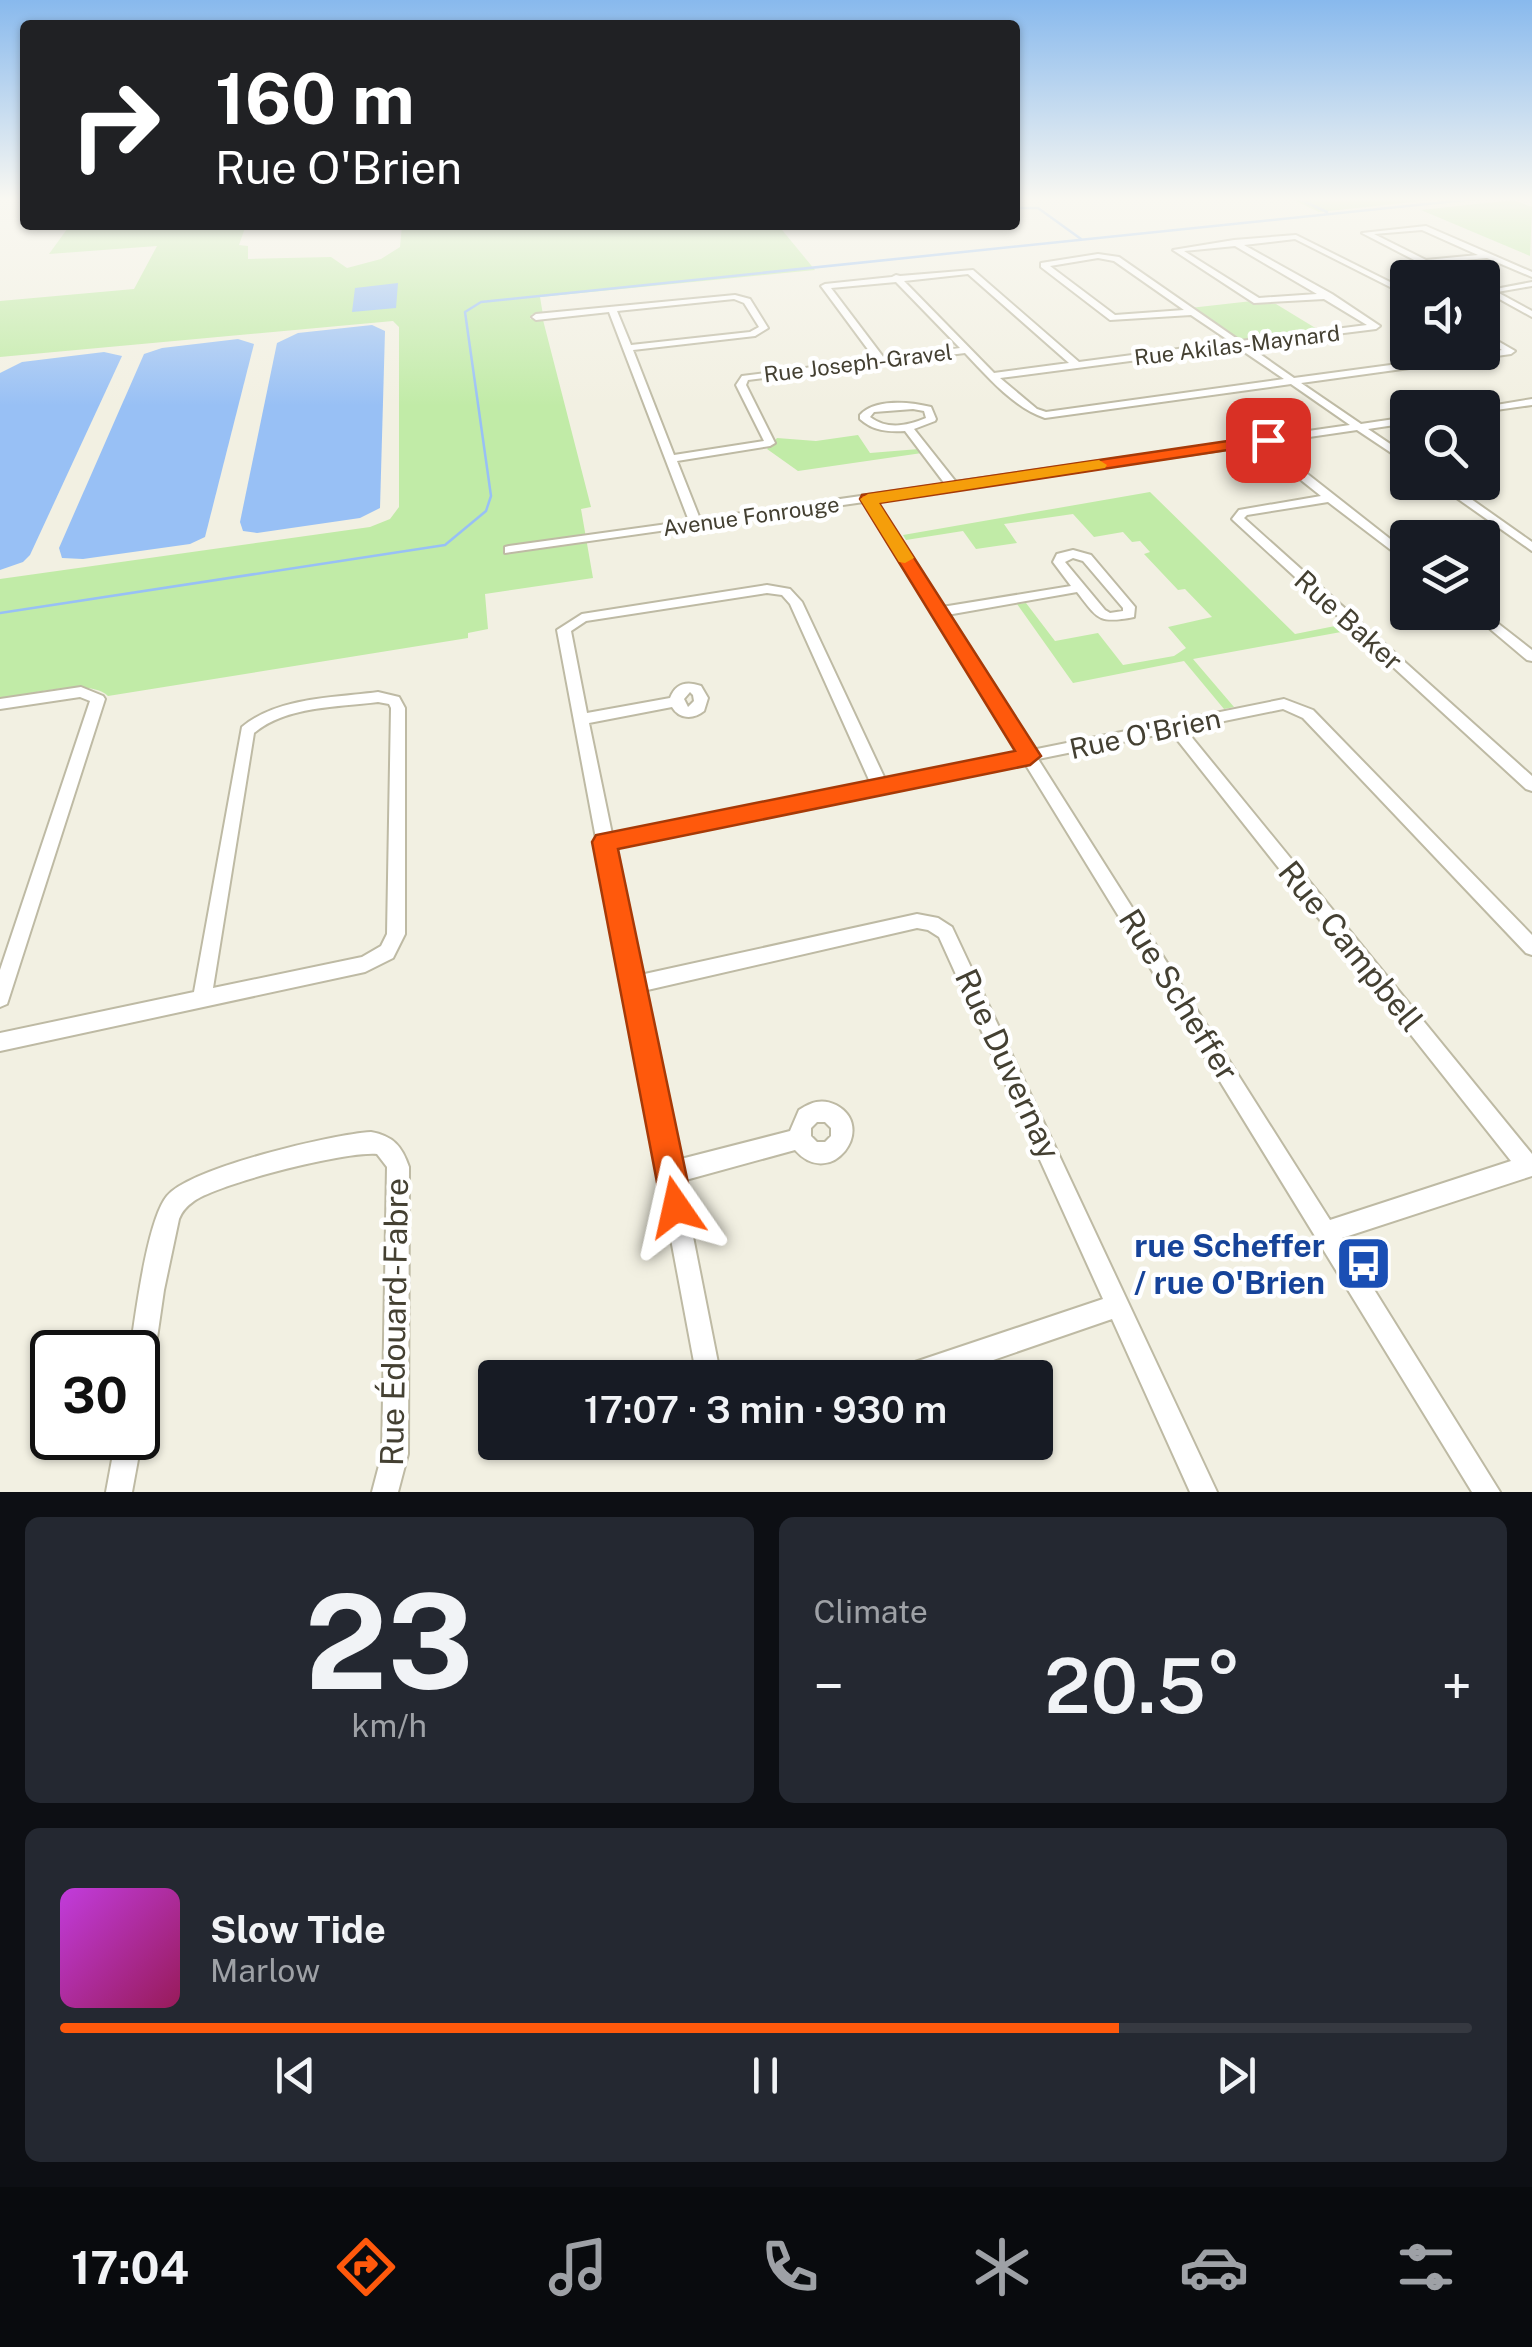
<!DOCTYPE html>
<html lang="en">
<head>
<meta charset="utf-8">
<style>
	:root { --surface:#171b24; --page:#242831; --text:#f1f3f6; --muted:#9ea1a6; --line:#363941; --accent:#ff590c }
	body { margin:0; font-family:"Public Sans",sans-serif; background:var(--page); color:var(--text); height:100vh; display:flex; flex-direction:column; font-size:38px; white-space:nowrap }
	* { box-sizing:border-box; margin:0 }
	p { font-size:32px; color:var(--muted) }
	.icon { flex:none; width:55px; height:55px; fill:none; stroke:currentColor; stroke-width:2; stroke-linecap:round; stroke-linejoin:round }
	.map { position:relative; height:1492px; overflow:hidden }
	.drawer { display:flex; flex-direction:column; gap:25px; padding:25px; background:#0d0f14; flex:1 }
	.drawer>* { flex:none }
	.hud { position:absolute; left:20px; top:20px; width:1000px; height:210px; border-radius:10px; box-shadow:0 2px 8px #0004; background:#202124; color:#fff; overflow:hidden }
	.controls { position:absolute; left:1390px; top:260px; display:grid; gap:20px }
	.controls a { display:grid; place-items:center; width:110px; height:110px; border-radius:10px; background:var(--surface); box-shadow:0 2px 8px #0004; font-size:50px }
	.speed { position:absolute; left:30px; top:1330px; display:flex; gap:20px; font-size:50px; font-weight:700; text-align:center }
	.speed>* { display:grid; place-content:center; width:130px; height:130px; border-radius:50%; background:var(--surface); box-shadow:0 2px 8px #0004; line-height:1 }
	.speed .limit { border:5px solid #111; border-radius:15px; background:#fff; color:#111 }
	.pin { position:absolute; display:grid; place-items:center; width:85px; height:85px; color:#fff; margin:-42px; border-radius:20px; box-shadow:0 5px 15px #0006 }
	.me { position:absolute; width:110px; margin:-55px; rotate:349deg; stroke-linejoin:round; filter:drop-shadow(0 0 8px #0008) }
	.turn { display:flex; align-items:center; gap:35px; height:210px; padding:0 30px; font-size:45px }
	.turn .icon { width:130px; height:130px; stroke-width:2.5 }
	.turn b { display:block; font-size:70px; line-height:85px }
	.big { font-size:75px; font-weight:600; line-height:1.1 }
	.drawer .tile { flex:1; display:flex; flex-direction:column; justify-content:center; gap:15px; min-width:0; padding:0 35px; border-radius:15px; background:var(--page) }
	.drawer .dial { align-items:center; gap:0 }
	.dial b { font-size:130px; line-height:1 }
	.song { display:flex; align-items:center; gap:30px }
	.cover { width:120px; height:120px; border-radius:15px; background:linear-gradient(135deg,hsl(290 70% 55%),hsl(330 70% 35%)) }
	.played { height:10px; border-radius:5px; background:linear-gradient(90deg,var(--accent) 75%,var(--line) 75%) }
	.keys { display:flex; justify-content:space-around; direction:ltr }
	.heat { display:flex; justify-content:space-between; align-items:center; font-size:55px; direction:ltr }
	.drawer .tiles { flex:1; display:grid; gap:25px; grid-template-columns:1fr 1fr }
	.tile:last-child { grid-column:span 2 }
	.trip { position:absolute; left:478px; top:1360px; width:575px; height:100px; border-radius:10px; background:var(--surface); box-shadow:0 2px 8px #0004; font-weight:600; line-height:100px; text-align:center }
	.tabs { display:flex; height:160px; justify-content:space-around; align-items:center; background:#090b0e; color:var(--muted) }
	.tabs .icon { width:70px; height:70px }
	.tabs .active { color:var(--accent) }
	.tabs b { font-size:45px; color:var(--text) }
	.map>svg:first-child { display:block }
	.green { fill:#c1eba7 }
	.water { fill:#98c0f5 }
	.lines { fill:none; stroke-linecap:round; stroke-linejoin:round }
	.stream { stroke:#98c0f5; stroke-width:2.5 }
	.street-casing { stroke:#bebaa4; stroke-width:4 }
	.street { fill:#fff; fill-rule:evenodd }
	.route { fill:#ff590c; stroke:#a63a08; stroke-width:2.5 }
	.slow { fill:#f59e0b }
	.labels { text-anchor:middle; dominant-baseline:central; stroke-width:9; stroke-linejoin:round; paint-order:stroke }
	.far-street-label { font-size:22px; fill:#444032; stroke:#fff }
	.street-label { font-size:28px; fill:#444032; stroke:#fff }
	.near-street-label { font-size:32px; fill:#444032; stroke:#fff }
	.near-transit-label { font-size:32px; font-weight:bold; fill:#164399; stroke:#fff; text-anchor:end }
</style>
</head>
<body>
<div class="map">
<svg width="1532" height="1492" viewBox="0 0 1532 1492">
	<rect width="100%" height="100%" fill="#f2f0e2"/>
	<!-- green -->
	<g class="green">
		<polygon points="1287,197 1460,197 1319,212"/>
		<polygon points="1514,200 1532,207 1530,256 1421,210"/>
		<path d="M70 225H246L239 245 248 246V259L331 257 347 268 381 259 400 247 402 225H778L815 270 540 297 543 315 532 314 530 319 543 320 591 507 581 509 593 578 485 594 488 629 468 633V638L108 696C89 677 26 695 0 699V579L370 527 390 519 399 507V327L393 321 0 357V301L134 289 157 246 49 254Z"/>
		<polygon points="1252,301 1276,304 1322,332 1241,341 1190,308"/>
		<polygon points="858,435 870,453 919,449 922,453 798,471 767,449 777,438 816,441"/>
		<polygon points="1150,492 1295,634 1345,624 1352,630 1193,659 1234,707 1224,709 1184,661 1073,683 1017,604 1026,603 1055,641 1098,633 1123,665 1174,656 1186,648 1168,627 1212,617 1185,589 1178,590 1144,554 1150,552 1140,541 1132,542 1123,532 1094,537 1073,514 1004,524 1017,543 976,549 963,531 906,540 903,535"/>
	</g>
	<!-- water -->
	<g class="water">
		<polygon points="398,283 396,308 352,312 355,288"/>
		<polygon points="372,325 385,331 380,508 360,518 257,533 243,531 240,522 277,343 298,333"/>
		<polygon points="238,339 254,344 205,537 190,544 83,559 62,558 59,548 144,354 162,348"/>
		<polygon points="104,352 122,356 30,555 23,562 0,570 0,373 22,362"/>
	</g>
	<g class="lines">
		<!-- stream -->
		<g class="stream">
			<polyline points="1295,197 1327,212"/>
			<polyline points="1015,208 1038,208 1081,239"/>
			<polyline points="0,613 445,545 486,511 491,496 465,312 481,302 1494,197"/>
		</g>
		<defs>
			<g id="street">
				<path d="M1426 226 1532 272V277L1487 258 1422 264 1362 233ZM1422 230 1478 255 1426 260 1374 234Z"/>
				<path d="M1296 235 1408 291V296L1295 239 1244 245 1332 294 1380 326 1376 329 1247 345 1294 378 1502 350 1482 338V332L1515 351 1511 354 1301 383 1361 424 1408 417V423L1368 429 1408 456V464L1357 430 1268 443 1408 553V563L1328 502 1247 515 1244 518 1532 776V791L1526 789 1234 521 1232 519 1239 510 1321 496 1257 445 875 500 942 607 1071 586 1053 562 1057 554 1073 550 1091 555 1135 607 1134 617C1098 624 1098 619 1077 592L947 615 1032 750 1284 699 1313 710 1532 935V955L1526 953 1303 718 1283 709 1185 729 1532 1154V1176L1342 1238 1500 1492H1472L1024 762 614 847 640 975 917 914 938 918 952 927 1217 1492H1190L1112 1319 941 1378H891L894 1369 903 1366 1103 1299 939 937 928 930 917 928 643 991 677 1160 790 1131 799 1110C811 1102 822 1098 836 1105 878 1127 831 1191 795 1150L682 1181 721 1378H697L557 630 582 614 767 585 790 589 802 602 885 779 1018 753 864 502 505 553V547L509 546 689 521 609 312 536 320 532 317 536 314 735 295 750 299 768 328 755 336 633 350 674 455 764 441 736 385 742 376 875 359 821 286 825 284 892 277 896 275 900 276 973 270 1079 362 1231 342 1191 315 1110 320 1041 267V263L1098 254 1119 257 1240 341 1367 325 1324 299 1254 303 1173 250 1234 240ZM1235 246 1317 294 1259 298 1184 251ZM1098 258 1114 261 1184 310 1115 315 1050 266ZM968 274 1069 363 994 373 904 281ZM896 282 960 348 884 358 831 288ZM734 299 744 303 759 327 750 332 631 345 617 311ZM1237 347 1284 379 1046 412 1037 409 1000 378ZM965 353C987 376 1014 408 1045 418L1291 384 1350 425 956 482 914 429 935 421 936 419 931 407C911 402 875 398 860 415V419C873 431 888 432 905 431L945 484 700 519 677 461 770 446 775 443 746 385 748 380ZM913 409 924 411 926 418C907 426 887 430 870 417L874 412ZM1073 558 1083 561 1123 608V611L1110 613 1105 610 1065 562ZM767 593 782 595 790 604 870 782 612 834 589 723 672 707C679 719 693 720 704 711L708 698 701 686C687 681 676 683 670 698L587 713 571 631 586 621ZM690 692 693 695 694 701 688 707 684 699ZM1171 732 1511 1161 1330 1220 1038 759ZM817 1122H825L831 1128V1136L825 1142H817L811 1136V1128Z"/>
				<polygon points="1532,282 1532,286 1497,292 1532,311 1532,317 1485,291"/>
				<polygon points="1532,399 1532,405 1482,412 1482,408 1478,408"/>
				<polygon points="1434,482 1447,482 1532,542 1532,551"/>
				<polygon points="1482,611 1532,650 1532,661 1527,660 1470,612"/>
				<polygon points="81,687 103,696 105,699 9,998 7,1004 0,1007 0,970 90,701 80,697 0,709 0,699"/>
				<path d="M378 692 399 697 405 708V934L393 958 365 972 0 1051V1033L194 992 242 727C278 697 334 698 378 692ZM378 702 389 704 391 708 387 934 381 946 362 957 213 988 254 733C286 706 338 707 378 702Z"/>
				<path d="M371 1132C393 1136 402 1146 409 1167L408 1454 398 1492H372L382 1454 387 1167 377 1154C346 1151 220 1183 194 1201 187 1206 182 1211 179 1219L164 1290 150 1386 147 1395 138 1398V1352H130C135 1318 147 1220 167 1196 190 1168 333 1134 371 1132Z"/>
				<polygon points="138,1429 142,1438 132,1492 106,1492 116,1438 138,1438"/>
			</g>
		</defs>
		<!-- street casing -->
		<use href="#street" class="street-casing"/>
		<!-- street -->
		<use href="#street" class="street"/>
	</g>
	<!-- sky -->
	<linearGradient id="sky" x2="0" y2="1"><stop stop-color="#88b9ed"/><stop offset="0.49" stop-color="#f9f8f2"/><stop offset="1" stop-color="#f9f8f2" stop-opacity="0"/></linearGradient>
	<rect width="1532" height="406" fill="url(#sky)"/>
	<!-- route -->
	<polygon class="route" points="1268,435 1274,436 1274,443 879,503 1041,756 1030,765 618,849 693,1207 688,1219 676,1223 664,1219 592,842 596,835 1015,751 860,499 862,495"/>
	<!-- slow -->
	<polygon class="slow" points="1099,460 1107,465 1105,468 879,503 914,558 905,563 899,562 860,499 868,494"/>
	<!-- icons -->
	<defs>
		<symbol id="bus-square" viewBox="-11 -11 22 22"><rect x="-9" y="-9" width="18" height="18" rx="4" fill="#1a4fb4" stroke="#fff"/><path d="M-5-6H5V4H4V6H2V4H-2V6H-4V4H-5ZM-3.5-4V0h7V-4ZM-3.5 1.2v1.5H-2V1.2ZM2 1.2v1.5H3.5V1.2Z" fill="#fff"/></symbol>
	</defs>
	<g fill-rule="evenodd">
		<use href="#bus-square" x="1332" y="1232" width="63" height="63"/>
	</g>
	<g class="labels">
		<!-- far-street labels -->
		<g class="far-street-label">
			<text transform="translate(1237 345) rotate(-7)">Rue Akilas-Maynard</text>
			<text transform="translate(858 363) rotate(-7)">Rue Joseph-Gravel</text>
			<text transform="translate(751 516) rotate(-8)">Avenue Fonrouge</text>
		</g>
		<!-- street labels -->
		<g class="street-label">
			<text transform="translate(1349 620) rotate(42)">Rue Baker</text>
			<text transform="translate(1145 733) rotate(-12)">Rue O'Brien</text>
		</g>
		<!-- near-street labels -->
		<g class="near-street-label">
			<text transform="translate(1351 946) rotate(51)">Rue Campbell</text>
			<text transform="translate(1179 995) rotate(58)">Rue Scheffer</text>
			<text transform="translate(1008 1064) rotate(65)">Rue Duvernay</text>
			<text transform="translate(394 1322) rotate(-89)">Rue Édouard-Fabre</text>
		</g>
		<!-- near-transit labels -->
		<g class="near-transit-label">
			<text x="1325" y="1245">rue Scheffer<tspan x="1325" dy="37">/ rue O'Brien</tspan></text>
		</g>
	</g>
</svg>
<div class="controls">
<a><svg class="icon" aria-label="sound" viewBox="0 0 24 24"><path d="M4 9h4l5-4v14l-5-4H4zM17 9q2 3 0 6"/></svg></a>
<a><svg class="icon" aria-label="search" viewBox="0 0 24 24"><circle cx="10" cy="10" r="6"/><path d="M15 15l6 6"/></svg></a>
<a><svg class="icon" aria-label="layers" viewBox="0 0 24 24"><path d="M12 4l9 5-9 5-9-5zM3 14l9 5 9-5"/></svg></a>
</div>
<div class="speed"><div class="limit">30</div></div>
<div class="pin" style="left:1268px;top:440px;background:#d93025"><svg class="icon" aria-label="arrive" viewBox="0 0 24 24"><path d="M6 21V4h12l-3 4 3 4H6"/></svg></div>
<svg class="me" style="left:676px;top:1207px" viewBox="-20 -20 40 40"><path d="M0-17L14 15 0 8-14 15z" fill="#ff590c" stroke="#fff" stroke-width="4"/></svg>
<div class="trip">17:07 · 3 min · 930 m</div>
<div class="hud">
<div class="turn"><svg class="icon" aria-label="right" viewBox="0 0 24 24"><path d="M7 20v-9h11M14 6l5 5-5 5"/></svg><div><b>160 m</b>Rue O'Brien</div></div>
</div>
</div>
<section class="drawer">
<div class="tiles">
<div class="tile dial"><b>23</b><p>km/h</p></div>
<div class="tile"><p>Climate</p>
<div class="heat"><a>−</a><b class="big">20.5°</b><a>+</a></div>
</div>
<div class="tile">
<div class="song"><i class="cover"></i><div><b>Slow Tide</b><p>Marlow</p></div></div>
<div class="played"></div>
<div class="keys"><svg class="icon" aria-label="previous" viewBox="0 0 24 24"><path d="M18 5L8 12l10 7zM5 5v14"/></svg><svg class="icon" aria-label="pause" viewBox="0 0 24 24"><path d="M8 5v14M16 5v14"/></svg><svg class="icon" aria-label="next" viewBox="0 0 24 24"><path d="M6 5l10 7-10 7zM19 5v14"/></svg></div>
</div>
</div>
</section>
<nav class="tabs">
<b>17:04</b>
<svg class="icon active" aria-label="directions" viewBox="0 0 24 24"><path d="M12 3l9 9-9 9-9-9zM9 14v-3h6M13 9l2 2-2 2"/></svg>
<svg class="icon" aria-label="music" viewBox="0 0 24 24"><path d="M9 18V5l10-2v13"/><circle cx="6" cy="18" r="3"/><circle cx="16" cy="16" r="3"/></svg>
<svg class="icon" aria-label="phone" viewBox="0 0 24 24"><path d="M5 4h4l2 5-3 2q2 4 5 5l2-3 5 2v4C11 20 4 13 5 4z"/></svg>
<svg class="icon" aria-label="climate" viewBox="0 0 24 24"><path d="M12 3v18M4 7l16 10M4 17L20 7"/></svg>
<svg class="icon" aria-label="car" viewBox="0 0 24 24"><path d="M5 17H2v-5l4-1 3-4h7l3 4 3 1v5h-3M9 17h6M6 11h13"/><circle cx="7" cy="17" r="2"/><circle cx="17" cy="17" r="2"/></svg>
<svg class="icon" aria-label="filters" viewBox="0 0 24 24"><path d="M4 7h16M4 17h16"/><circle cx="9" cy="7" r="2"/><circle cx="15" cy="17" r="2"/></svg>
</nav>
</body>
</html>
